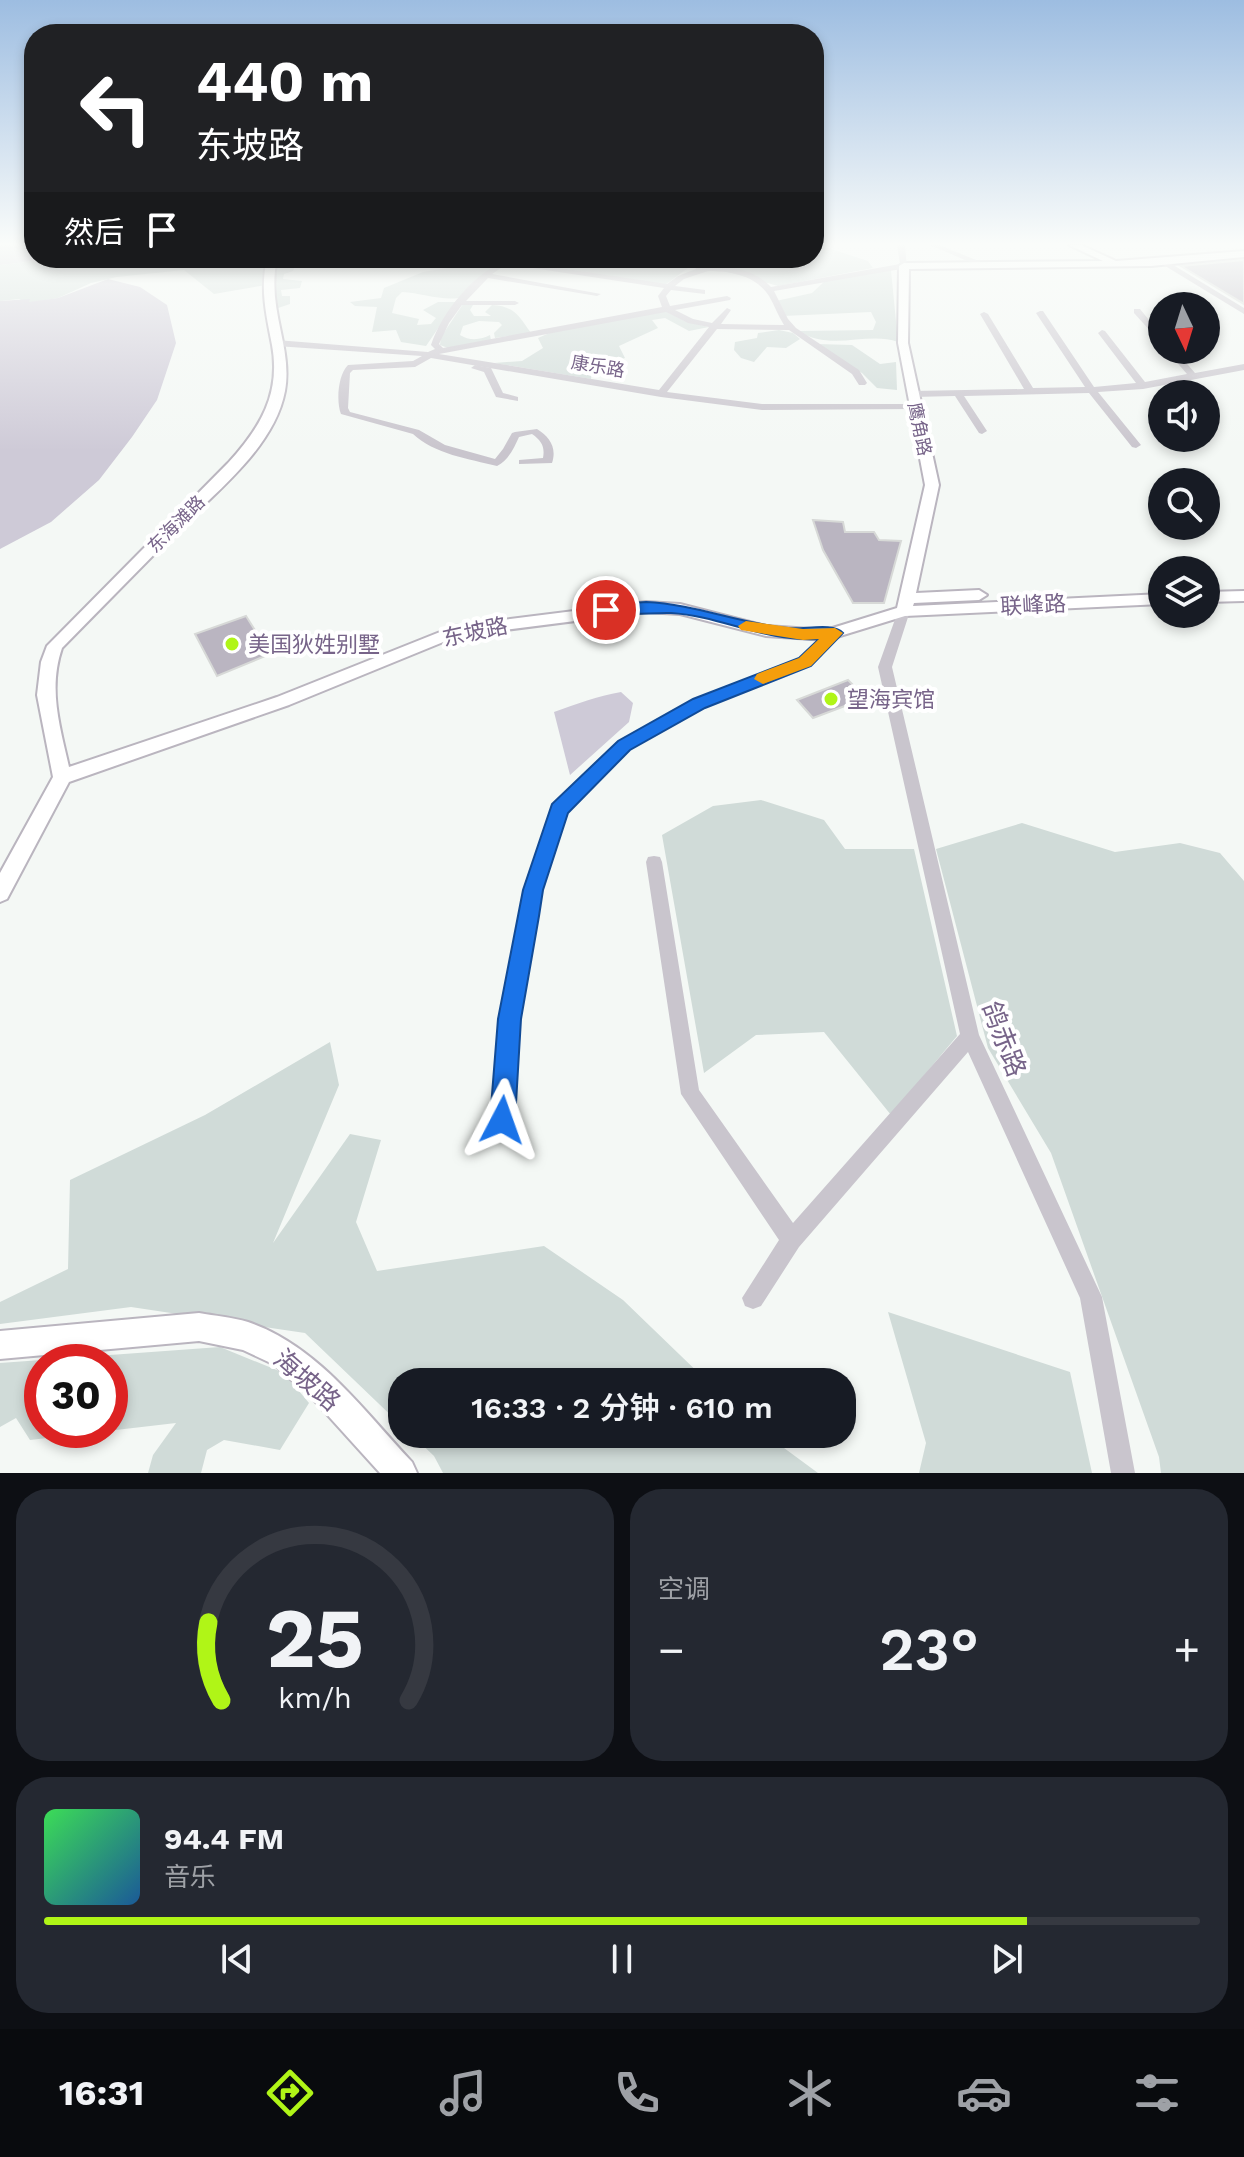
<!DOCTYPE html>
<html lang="zh">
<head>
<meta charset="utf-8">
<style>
	:root { --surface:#171b24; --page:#242831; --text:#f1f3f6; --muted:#9ea1a6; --line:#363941; --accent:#b0f517 }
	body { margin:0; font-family:"Work Sans","Noto Sans SC",sans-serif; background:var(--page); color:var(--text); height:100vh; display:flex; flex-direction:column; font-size:30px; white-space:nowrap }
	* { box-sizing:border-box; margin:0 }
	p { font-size:26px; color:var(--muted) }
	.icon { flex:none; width:44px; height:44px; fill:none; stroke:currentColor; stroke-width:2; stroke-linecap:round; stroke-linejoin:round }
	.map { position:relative; height:1473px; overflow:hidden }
	.sheet { display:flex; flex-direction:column; gap:16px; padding:16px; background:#0d0f14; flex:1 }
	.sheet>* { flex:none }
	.guide { position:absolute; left:24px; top:24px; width:800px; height:244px; border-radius:32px; box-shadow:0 4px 12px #0003; background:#202124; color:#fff; overflow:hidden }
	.needle { width:52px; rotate:176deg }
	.fabs { position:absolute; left:1148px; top:292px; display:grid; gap:16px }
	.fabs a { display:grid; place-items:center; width:72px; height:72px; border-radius:50%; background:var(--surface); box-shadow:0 4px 12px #0003; font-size:40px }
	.speed { position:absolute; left:24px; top:1344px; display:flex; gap:16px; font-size:40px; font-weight:700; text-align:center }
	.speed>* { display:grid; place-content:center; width:104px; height:104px; border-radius:50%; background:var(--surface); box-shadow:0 4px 12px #0003; line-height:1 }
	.speed .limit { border:12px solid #d22; background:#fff; color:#111 }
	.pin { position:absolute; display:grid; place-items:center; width:68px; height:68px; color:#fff; margin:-34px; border:4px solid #fff; border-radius:50%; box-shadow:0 2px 8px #0007 }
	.me { position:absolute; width:88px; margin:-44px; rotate:4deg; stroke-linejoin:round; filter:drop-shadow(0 0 6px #0008) }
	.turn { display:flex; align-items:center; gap:28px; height:168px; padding:0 40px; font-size:36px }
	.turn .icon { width:104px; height:104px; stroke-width:2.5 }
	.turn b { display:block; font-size:56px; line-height:68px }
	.then { display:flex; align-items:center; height:76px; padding:0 40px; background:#0003; gap:16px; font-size:30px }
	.big { font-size:60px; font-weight:600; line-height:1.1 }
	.sheet .tile { flex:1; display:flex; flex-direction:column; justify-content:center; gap:12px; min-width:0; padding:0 28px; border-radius:32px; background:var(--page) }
	.sheet .dial { align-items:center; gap:0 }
	.dial svg { height:208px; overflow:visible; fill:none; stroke:var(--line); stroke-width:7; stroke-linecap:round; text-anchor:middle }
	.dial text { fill:var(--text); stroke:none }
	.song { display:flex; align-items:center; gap:24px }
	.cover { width:96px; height:96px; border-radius:12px; background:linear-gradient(135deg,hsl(130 70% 55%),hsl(210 70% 35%)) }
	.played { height:8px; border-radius:4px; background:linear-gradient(90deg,var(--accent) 85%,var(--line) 85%) }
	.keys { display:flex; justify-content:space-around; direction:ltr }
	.heat { display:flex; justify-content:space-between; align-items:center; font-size:44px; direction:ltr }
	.sheet .tiles { flex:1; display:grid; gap:16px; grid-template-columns:1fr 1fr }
	.tile:last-child { grid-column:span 2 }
	.trip { position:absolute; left:388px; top:1368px; width:468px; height:80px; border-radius:32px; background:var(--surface); box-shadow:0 4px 12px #0003; font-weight:600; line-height:80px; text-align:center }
	.tab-bar { display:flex; height:128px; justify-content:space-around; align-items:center; background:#090b0e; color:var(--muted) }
	.tab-bar .icon { width:56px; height:56px }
	.tab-bar .on { color:var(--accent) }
	.tab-bar b { font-size:36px; color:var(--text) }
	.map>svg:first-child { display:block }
	.green { fill:#d0dbd8; fill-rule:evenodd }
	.water { fill:#cecad7 }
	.building { fill:#bab5c1; stroke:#d7d9d7; stroke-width:2 }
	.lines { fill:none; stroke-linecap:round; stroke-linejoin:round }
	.major-casing { stroke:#bab5bf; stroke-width:4 }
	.minor { fill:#c9c5cd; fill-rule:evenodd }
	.major { fill:#fff; fill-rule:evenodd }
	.route { fill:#1a73e8; stroke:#114b97; stroke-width:2 }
	.slow { fill:#f59e0b }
	.poi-dot { fill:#b0f517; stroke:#fff; stroke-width:3 }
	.labels { text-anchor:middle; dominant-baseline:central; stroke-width:8; stroke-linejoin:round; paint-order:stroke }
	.far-street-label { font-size:18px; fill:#776489; stroke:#fff }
	.street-label { font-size:22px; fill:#776489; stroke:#fff }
	.poi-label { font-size:22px; fill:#776489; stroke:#fff; text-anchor:start }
	.near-street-label { font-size:26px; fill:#776489; stroke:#fff }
</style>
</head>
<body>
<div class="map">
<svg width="1244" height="1473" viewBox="0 0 1244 1473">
	<rect width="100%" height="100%" fill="#f4f8f5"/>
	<!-- green -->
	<g class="green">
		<polygon points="814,245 829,245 825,247 868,261 873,268 778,286 717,269 741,264 736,258 701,264 704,258 814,258"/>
		<polygon points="61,258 273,258 266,285 214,294 184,270 117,277 91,283 58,298 28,303 19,299 0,301 0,265"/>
		<polygon points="276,258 298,258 293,271 284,274 283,279 302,281 300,288 281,290 282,296 290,296 290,304 272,310 270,288"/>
		<path d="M507 258 497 264 464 297C443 302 423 293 402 292L396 298 392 313 419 319 417 325 431 324 436 318 423 310 438 302H456L426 346 401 342 396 330 372 332 377 307 355 306 350 302 381 298 384 288 423 272Z"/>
		<polygon points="515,258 648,258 692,265 665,285 511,260"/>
		<path d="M891 270 898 342C867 331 831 352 798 331L873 330 876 322 871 312 783 316 776 301 812 293 825 281Z"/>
		<path d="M463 304 473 305 470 310 474 316H491L485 312 492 305C514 306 519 316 531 333L495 338 494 333 502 325 499 322 479 321 463 326 460 335C469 341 481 340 490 335L491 340 448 348 440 345 441 337Z"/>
		<polygon points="665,311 685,321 709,327 689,331 665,318 652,320 658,328 619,346 625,358 616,361 594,357 591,379 494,363 522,361 543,348 538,338 554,331"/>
		<polygon points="779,330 793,333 800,339 786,348 767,347 754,362 741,358 734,350 735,342 757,338 758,333"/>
		<polygon points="817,344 852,345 880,364 896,362 897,390 877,388 862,373"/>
		<polygon points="761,800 824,820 845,849 914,849 957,1036 891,1115 824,1032 756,1035 704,1073 662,835 713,806"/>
		<polygon points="1022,823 1115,852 1180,843 1220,853 1244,881 1244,1473 1161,1473 1159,1457 1051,1153 988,1048 936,849"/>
		<polygon points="330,1042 339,1085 273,1243 350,1134 381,1140 356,1222 377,1271 544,1246 623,1300 708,1382 402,1382 402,1426 305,1333 131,1307 0,1324 0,1302 68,1269 70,1180 205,1115"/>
		<polygon points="888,1312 1070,1372 1092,1473 919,1473 926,1443"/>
		<path d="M220 1347 284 1373 309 1403 280 1450 224 1440 207 1450 201 1473H148L153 1455 176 1423 30 1440 16 1418 0 1427V1363ZM42 1362H110V1430H42Z"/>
		<polygon points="411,1434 765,1434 818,1473 443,1473 434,1456"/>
	</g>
	<!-- water -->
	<g class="water">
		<polygon points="0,245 34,245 34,258 61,258 0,265"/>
		<polygon points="108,279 140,287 167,305 176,343 157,400 132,437 99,480 51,522 0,549 0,301 30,299 29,302 58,298"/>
		<path d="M621 692 633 703 629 722 570 775 554 712C577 704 597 696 621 692Z"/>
	</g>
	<!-- building -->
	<g class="building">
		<polygon points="1244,260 1244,304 1181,266"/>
		<polygon points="813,520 843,522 845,532 874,532 879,540 901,541 884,603 853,603 823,550"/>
		<polygon points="246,616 270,654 217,676 195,634"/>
		<polygon points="848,680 866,698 813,718 797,700"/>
	</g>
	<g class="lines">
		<defs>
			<g id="major">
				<path d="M1069 245H1081L1116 261 1244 251V257L1151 266 909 269 908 343 939 485 916 593 979 590 987 595 979 600 914 603 913 606 1162 594V604L905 616 827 640 766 636 680 614 646 612 458 636 289 705 69 782 7 899 0 902V873L53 777 37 695 41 662 47 646 228 463C260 428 281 394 272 345 266 314 260 289 267 258H277C266 309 293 346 285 391 274 449 213 494 174 534 137 572 99 610 62 648 48 689 60 727 69 767L277 697 455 626 646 602 680 604 766 626 826 630 897 608 925 485 898 343 899 266 904 263 1103 261Z"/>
				<polygon points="1244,591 1244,601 1206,602 1206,592"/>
				<path d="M199 1313C215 1316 232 1317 248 1322 317 1345 364 1411 412 1462L417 1473H380L313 1399 275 1365 243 1350 199 1341 0 1359V1331Z"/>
			</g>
		</defs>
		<!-- major casing -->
		<use href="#major" class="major-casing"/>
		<!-- minor -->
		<g class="minor">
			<path d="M897 245H905L907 268 774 291 788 319 796 328 859 370 867 383 865 385H859L852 374 789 330 717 329 667 392 762 404H918L920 406 915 409 762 410 661 397 431 358 415 367 353 370 350 373 348 408 350 412 419 430 445 445 495 459 503 449 512 433 515 432 537 429C550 437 557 448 552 463L519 464V460L543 458C545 447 542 441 532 434L519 437C514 448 508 461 497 466 469 459 434 454 413 434L341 414C336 401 338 375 348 365L413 361 422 356 276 346 272 343 276 340 428 352 435 349 431 345C442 312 473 274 506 260L667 284 678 276 696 269 692 264 658 258 697 260 703 268C727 264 754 269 771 287L900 264ZM507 264 664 288 658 296 662 307 443 348 439 344 449 323 462 305H515L519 303 515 301H466L488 278 597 296 601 294 492 274ZM708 271C733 271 756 276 769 296 775 306 778 316 784 325L721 324 731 310 727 308 712 323 693 319 675 310 730 300 731 298 727 296 670 306 666 296 671 290 705 294V290L675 286 684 279ZM666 312 688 323 709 327 659 390 439 354Z"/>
			<polygon points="930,245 939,245 986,264 979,266"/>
			<polygon points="1165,260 1244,308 1244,314 1162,264 1162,260"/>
			<polygon points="1134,309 1140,309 1162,336 1162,344 1134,313"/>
			<polygon points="1040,311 1043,311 1094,387 1136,383 1098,333 1102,330 1105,331 1145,382 1187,374 1166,350 1175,350 1195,373 1244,364 1244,370 1143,389 1098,392 1141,445 1136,448 1132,447 1089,393 964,396 987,431 982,434 979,433 955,396 913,397 908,394 913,391 1024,389 980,314 984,312 988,314 1033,388 1085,387 1036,313"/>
			<polygon points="475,365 491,368 503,393 518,397 518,401 496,397 484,372 471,368"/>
			<polygon points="904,607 910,611 892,667 979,1035 1102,1297 1135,1473 1111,1473 1080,1298 968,1052 799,1247 761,1306 753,1309 745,1306 742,1298 779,1240 681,1094 646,862 648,857 654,856 660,857 662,862 699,1090 793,1223 960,1034 878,667 898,611"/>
			<polygon points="835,629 839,630 841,633 839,636 810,665 704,707 629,749 566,812 541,890 519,1019 512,1120 509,1127 502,1130 495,1127 492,1120 501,1019 525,890 554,805 619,741 694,701 800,659 831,630"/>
		</g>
		<!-- major -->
		<use href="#major" class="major"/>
	</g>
	<!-- sky -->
	<linearGradient id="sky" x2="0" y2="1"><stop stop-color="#9dbde1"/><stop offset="0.54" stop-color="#fafcfa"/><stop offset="1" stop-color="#fafcfa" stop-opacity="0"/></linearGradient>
	<rect width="1244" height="451" fill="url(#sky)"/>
	<!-- route -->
	<path class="route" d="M646 602C695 604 740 624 788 628 804 630 833 622 843 633L811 666 705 708 630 750 568 813 543 890 539 916 521 1019 515 1120 511 1129 502 1132 493 1129 490 1120 498 1019 523 890 552 804 618 741 693 699 799 658 819 639C763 642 722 616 671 613 655 612 606 618 598 610L606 605Z"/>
	<!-- slow -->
	<polygon class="slow" points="746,621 803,629 835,628 843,633 811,666 763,684 754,679 757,674 799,658 819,639 803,640 741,630 738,626"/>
	<!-- markers -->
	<g class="poi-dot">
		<circle cx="232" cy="644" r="8"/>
		<circle cx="831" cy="699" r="8"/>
	</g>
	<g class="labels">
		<!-- far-street labels -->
		<g class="far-street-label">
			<text transform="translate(598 366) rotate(10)">康乐路</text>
			<text transform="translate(920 429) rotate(78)">鹰角路</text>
			<text transform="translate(176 524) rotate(-45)">东海滩路</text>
		</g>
		<!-- street labels -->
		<g class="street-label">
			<text transform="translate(1033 605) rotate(-3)">联峰路</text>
			<text transform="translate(475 632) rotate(-12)">东坡路</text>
		</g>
		<!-- poi labels -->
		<g class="poi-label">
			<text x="248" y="644">美国狄姓别墅</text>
			<text x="847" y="699">望海宾馆</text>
		</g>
		<!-- near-street labels -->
		<g class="near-street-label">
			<text transform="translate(1004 1039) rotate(69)">鸽赤路</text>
			<text transform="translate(307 1380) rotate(41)">海坡路</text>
		</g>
	</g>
</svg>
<div class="fabs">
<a><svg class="needle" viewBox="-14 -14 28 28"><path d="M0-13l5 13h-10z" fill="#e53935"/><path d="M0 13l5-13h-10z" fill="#9ea1a6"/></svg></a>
<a><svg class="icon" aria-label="sound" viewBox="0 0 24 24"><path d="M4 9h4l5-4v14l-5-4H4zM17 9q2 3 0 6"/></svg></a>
<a><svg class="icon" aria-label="search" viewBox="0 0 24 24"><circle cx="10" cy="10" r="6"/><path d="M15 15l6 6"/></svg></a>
<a><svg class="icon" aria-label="layers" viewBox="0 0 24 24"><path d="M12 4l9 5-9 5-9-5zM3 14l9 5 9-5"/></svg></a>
</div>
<div class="speed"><div class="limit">30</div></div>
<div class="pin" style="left:606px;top:610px;background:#d93025"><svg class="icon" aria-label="arrive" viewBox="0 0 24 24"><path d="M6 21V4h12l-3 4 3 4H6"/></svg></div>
<svg class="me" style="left:502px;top:1120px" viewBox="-20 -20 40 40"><path d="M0-17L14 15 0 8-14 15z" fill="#1a73e8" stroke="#fff" stroke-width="4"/></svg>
<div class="trip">16:33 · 2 分钟 · 610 m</div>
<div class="guide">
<div class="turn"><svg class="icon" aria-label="left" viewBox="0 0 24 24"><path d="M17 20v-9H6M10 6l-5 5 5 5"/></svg><div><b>440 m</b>东坡路</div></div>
<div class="then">然后<svg class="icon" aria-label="arrive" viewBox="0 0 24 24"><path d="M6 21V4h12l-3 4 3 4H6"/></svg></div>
</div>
</div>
<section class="sheet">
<div class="tiles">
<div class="tile dial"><svg viewBox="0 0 100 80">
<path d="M14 69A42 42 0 1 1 86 69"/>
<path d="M14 69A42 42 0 0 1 9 39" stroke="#b0f517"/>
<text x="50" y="56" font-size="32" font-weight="700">25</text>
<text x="50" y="72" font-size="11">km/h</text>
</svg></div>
<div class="tile"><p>空调</p>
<div class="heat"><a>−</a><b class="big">23°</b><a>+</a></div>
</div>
<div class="tile">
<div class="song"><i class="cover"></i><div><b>94.4 FM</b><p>音乐</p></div></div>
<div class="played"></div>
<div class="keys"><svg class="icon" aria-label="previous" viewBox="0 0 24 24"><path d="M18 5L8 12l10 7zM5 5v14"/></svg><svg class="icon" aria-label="pause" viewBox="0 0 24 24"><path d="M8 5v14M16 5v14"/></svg><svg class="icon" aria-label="next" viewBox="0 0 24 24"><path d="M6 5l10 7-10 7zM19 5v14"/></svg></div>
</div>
</div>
</section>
<nav class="tab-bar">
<b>16:31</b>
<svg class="icon on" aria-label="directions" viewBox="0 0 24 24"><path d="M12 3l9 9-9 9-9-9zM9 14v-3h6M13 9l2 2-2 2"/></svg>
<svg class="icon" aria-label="music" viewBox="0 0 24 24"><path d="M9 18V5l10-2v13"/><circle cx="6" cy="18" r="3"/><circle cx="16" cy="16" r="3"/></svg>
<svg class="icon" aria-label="phone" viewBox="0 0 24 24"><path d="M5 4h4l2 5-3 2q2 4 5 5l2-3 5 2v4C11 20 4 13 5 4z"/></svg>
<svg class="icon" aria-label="climate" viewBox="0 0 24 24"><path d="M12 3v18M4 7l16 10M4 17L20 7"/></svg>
<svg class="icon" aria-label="car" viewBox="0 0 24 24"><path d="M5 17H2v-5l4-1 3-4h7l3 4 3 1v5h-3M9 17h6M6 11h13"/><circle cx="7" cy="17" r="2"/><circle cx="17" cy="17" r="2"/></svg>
<svg class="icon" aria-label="filters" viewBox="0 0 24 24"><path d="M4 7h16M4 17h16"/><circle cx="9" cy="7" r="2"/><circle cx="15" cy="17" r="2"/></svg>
</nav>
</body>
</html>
